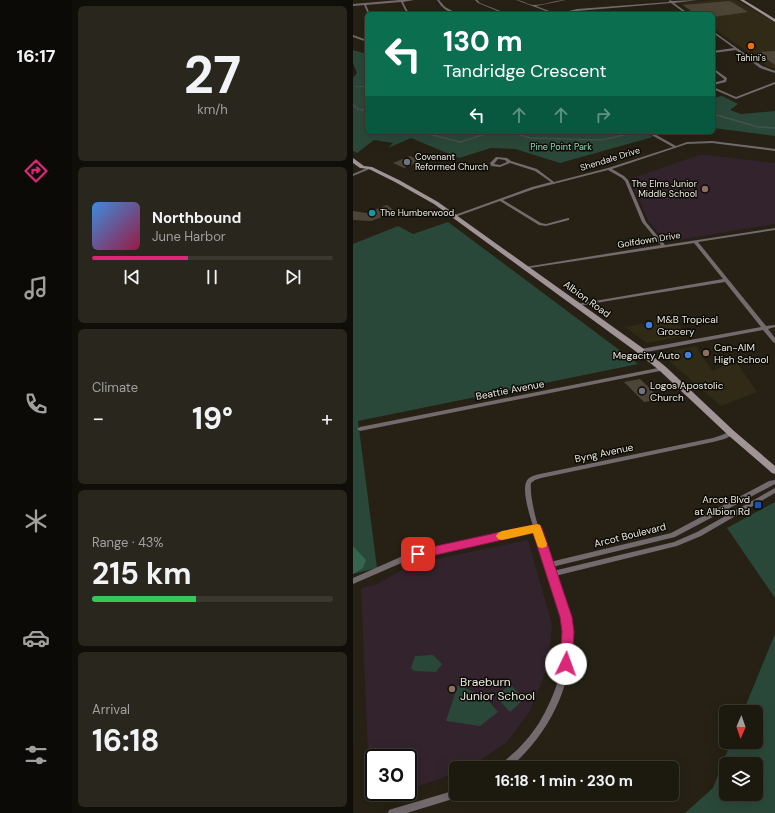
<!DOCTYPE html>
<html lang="en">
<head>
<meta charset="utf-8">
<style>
	:root { --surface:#1c190f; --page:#29261d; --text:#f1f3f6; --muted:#a0a09e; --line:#3a382f; --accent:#db2777 }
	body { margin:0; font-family:"DM Sans",sans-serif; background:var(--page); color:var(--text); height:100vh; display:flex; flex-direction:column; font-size:15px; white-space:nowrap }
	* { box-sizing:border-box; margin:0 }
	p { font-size:13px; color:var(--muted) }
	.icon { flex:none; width:22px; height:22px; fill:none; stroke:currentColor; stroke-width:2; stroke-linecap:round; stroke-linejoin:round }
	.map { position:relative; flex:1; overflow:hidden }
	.side { display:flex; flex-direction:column; gap:6px; padding:6px; background:#0f0e08; width:281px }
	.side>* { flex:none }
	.top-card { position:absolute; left:12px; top:12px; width:350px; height:122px; border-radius:6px; box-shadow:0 4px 16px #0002,0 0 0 1px var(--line); background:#0b6e4f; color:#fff; overflow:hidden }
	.needle { width:26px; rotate:182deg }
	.fabs { position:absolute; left:366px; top:705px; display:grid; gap:8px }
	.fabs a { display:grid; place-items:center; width:44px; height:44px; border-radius:6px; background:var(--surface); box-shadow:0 4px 16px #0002,0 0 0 1px var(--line); font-size:20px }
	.speed { position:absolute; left:12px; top:749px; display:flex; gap:8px; font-size:20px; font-weight:700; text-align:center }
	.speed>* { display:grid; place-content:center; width:52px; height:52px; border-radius:50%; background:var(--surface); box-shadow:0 4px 16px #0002,0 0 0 1px var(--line); line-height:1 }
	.speed .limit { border:2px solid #111; border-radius:6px; background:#fff; color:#111 }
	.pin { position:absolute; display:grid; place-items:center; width:34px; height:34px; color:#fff; margin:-17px; border-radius:8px; box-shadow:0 2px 6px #0006 }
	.me { position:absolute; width:44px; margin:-22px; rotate:3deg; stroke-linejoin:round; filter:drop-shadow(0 0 3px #0008) }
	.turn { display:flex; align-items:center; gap:14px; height:84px; padding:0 12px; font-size:18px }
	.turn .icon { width:52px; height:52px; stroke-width:2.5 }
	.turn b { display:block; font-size:28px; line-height:34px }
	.lanes { display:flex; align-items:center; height:38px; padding:0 12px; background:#0003; justify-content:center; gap:20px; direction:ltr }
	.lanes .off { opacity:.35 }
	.big { font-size:30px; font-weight:700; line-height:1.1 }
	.side .tile { flex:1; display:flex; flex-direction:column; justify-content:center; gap:6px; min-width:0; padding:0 14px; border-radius:6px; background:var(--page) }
	.side .dial { align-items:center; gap:0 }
	.dial b { font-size:52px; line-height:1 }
	.song { display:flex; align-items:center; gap:12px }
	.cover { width:48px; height:48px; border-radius:6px; background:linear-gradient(135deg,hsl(210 70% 55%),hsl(340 70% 35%)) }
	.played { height:4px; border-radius:2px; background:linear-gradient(90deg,var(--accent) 40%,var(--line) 40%) }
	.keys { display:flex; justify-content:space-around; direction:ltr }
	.heat { display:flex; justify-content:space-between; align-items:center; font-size:22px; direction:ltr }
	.charge { height:6px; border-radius:3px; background:linear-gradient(90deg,#34c759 43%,var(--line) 0) }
	.trip { position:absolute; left:96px; top:761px; width:230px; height:40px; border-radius:6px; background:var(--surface); box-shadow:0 4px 16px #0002,0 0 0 1px var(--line); font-weight:700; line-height:40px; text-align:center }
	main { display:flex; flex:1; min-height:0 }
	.tab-bar { display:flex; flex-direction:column; width:72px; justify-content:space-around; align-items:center; background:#0b0a06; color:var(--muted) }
	.tab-bar .icon { width:28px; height:28px }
	.tab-bar .on { color:var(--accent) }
	.tab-bar b { font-size:18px; color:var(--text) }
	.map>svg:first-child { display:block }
	.built { fill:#312a17 }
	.education { fill:#33232d }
	.green { fill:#2a4839; fill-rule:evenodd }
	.forest { fill:#35654d }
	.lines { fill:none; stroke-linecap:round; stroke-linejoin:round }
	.stream-far1 { stroke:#47504e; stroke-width:1 }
	.stream { stroke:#47504e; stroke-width:1.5 }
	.building { fill:#4d4438 }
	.street { fill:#726a6c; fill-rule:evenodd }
	.secondary { fill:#a19497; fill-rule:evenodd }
	.route { fill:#db2777; stroke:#8e194d }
	.slow { fill:#f59e0b }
	.food-dot { fill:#e8710a; stroke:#0d0b06; stroke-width:1.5 }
	.worship-dot { fill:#6b7280; stroke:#0d0b06; stroke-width:1.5 }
	.education-dot { fill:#8d6e63; stroke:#0d0b06; stroke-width:1.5 }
	.culture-dot { fill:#0f9aa8; stroke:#0d0b06; stroke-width:1.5 }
	.shop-dot { fill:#3f7fe0; stroke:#0d0b06; stroke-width:1.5 }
	.transit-dot { fill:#1a4fb4; stroke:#0d0b06; stroke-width:1.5 }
	.labels { text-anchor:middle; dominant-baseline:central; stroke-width:3; stroke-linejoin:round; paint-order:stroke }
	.far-poi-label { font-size:9px; fill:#ece9e0; stroke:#0d0b06; text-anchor:start }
	.far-park-label { font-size:9px; fill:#93e0b8; stroke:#0d0b06 }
	.far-street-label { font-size:9px; fill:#ece9e0; stroke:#0d0b06 }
	.street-label { font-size:10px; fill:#ece9e0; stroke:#0d0b06 }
	.poi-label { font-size:10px; fill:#ece9e0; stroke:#0d0b06; text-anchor:start }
	.near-poi-label { font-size:12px; fill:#ece9e0; stroke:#0d0b06; text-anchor:start }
</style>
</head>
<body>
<main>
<nav class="tab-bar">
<b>16:17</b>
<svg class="icon on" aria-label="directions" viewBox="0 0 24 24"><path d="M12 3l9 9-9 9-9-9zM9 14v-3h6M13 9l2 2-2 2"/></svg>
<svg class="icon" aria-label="music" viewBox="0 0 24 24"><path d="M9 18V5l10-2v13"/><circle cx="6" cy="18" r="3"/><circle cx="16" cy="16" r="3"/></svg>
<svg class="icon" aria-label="phone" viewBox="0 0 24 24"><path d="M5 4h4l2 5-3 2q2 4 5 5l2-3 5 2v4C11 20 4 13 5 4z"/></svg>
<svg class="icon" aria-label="climate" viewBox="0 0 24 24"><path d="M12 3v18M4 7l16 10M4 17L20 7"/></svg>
<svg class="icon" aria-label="car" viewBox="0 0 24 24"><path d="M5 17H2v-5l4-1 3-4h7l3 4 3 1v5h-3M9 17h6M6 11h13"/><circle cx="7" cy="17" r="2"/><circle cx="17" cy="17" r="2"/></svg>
<svg class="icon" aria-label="filters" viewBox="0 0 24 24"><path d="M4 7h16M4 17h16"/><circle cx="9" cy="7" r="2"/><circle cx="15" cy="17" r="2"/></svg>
</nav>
<section class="side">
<div class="tile dial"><b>27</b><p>km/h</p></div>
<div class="tile">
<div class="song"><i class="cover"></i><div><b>Northbound</b><p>June Harbor</p></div></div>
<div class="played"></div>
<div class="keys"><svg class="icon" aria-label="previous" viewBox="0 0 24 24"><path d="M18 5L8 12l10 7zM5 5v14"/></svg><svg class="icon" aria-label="pause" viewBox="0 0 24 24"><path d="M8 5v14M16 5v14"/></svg><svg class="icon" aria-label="next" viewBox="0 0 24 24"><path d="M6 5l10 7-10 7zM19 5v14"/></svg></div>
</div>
<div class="tile"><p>Climate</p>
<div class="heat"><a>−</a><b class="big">19°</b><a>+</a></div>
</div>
<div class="tile"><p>Range · 43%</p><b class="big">215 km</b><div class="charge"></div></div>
<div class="tile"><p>Arrival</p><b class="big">16:18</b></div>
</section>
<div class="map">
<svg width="422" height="813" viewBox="0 0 422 813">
	<rect width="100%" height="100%" fill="#262114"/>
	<!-- built -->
	<g class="built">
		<polygon points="362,0 383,0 422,22 422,69 416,67 360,28 360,14 340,14 326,3"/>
		<polygon points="316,319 339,335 294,343 272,327"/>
		<polygon points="343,346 359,371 371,366 384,363 404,392 368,406 309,355 313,352"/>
	</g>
	<!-- education -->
	<g class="education">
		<polygon points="346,155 353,155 422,163 422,224 313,242 296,222 277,179"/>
		<polygon points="175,540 199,624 195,666 177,711 154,742 116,768 103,768 103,773 66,786 55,789 55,758 21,758 21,792 45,792 17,799 8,588 24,584 59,564"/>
	</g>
	<!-- green -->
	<g class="green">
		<polygon points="0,50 14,54 14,132 292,132 300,137 207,163 162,149 138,148 106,158 58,138 35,148 40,143 21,140 4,153 0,151 0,78 4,73 0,63"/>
		<polygon points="369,96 385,104 377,110 388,114 422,111 422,136 360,128 360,98"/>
		<polygon points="95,222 285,364 5,421 24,568 0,574 0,244 45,226 60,234"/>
		<polygon points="422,502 422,598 374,528"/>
		<path d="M422 634V813H332L360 788 378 742H403V712H390ZM373 764H403V794H373Z"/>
		<polygon points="80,655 89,664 83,672 61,671 58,668 62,656"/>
		<polygon points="157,684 171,699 157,712 143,697"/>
		<polygon points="105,685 132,697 145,712 127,726 93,721"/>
	</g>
	<!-- forest -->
	<polygon class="forest" points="0,546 13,560 10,568 0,574"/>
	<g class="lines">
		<!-- stream-far1 -->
		<polyline class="stream-far1" points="2,87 14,86"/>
		<!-- stream -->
		<g class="stream">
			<polyline points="0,105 5,109 14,111"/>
			<polyline points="360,114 405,127 422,128"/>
			<polyline points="68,132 107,142 133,134 164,134 177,138 249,140 283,132"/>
		</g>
	</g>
	<!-- building -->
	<g class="building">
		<polygon points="377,1 395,12 360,17 360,14 343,14 330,5"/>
		<polygon points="422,51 422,65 404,52"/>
		<polygon points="57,156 67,161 51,168 40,163"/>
		<polygon points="34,205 43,212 18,221 0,220 0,211 13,213"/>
		<polygon points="287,379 308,399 291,402 271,382"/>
	</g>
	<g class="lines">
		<!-- street -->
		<g class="street">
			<polygon points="47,0 61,0 50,2 54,10 58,14 56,14 52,10 48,2 13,5 17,14 15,14 11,5 0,6 0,4"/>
			<path d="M84 0H86L92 7 105 14C95 13 89 8 84 0Z"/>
			<polygon points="122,0 124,0 127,3 155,14 152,14 125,3"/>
			<path d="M163 0C169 0 175 5 181 5 191 5 203 0 213 0L183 6 204 14 224 9 316 2V1L317 0 319 1 345 0 321 3 336 14H333L318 3 224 11 208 14H201Z"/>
			<polygon points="360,31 409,66 422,71 422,73 407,68 383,50 360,53 360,51 381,48 360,33"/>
			<polygon points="0,35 14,40 14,42 0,37"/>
			<polygon points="360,68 374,78 373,82 360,85 360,83 371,80 371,79 360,70"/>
			<polygon points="422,82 422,84 383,99 360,89 360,87 383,97"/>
			<path d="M293 132H298L323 146 334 142 359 141 422 149V151L359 143 334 144 259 169 271 176 275 180 293 222 312 245 422 228V230L345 242 413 326 422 325V327L415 329 422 338V343L420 342 410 330 288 353 286 352 285 351 288 349 408 327 372 282 224 306 222 305 224 304 370 279 341 243 170 269V268L172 267 308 245 289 222 272 181 269 178 255 170 181 189 150 200 188 223 193 224 215 218H216V220L193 226 186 225 147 201 102 217 99 216 179 187 198 182 182 171 157 163 147 167 138 166 137 163 143 157 154 158 158 161 184 169 201 182 255 168 320 147ZM145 159 152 160 154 162 147 165 141 164Z"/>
			<polygon points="16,167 19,168 0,176 0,174"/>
			<polygon points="310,367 312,368 313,369 312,370 7,431 4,429 7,427"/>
			<path d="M378 431 381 433C375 439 368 440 360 442L188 478 182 480 178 483C176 504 190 541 197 562L318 533 416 481 422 480V484L322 537 199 567 200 571 321 542 344 532 422 488V493L348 536 324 546 202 576C207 589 213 603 216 616 218 623 218 631 218 638 220 687 194 737 156 768H146C148 763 160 754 165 749 173 741 180 732 186 723 205 691 216 655 210 618 208 608 203 598 200 589 193 570 187 551 181 531L53 561 0 584V578L52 555 180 526C177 516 167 487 175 479 178 476 183 475 187 474L360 438 369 435Z"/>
			<polygon points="103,790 103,794 107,794 106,797 103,798 54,813 35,813 36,810 39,809"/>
		</g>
		<!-- secondary -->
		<g class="secondary">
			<polygon points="387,0 391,0 422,19 422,22"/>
			<polygon points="0,158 11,166 19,167 46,180 85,202 291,349 313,367 381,431 422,466 422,474 419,473 375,435 307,371 285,353 81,204 42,182 16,169 7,168 0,163"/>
		</g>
	</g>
	<!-- route -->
	<polygon class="route" points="184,524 187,525 189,528 219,617 221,632 219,664 218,669 213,670 209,669 207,664 209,632 207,617 180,533 65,559 61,558 59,554 61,551 65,550"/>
	<!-- slow -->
	<polygon class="slow" points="184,524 187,525 194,544 193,547 189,548 185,547 180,533 149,540 145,539 143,536 145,533 149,531"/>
	<!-- markers -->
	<circle class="food-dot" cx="398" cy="46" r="4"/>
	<g class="worship-dot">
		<circle cx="54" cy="162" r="4"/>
		<circle cx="289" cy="391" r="4"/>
	</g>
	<g class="education-dot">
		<circle cx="352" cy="189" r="4"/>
		<circle cx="353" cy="353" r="4"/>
		<circle cx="99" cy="689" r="4"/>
	</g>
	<circle class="culture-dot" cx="19" cy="213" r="4"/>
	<g class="shop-dot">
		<circle cx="296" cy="325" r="4"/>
		<circle cx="335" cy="355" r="4"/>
	</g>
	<rect class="transit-dot" x="401" y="501" width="8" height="8" rx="2"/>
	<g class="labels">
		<!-- far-poi labels -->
		<g class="far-poi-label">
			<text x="398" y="58" text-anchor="middle">Tahini's</text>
			<text x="62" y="157">Covenant<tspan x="62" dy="10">Reformed Church</tspan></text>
			<text x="344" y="184" text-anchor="end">The Elms Junior<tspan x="344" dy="10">Middle School</tspan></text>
			<text x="27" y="213">The Humberwood</text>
		</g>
		<!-- far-park labels -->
		<g class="far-park-label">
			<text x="208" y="147">Pine Point Park</text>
		</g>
		<!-- far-street labels -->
		<g class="far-street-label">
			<text transform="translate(257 159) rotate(-17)">Shendale Drive</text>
			<text transform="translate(296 240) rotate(-9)">Golfdown Drive</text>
		</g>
		<!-- street labels -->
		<g class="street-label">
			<text transform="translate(234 299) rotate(36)">Albion Road</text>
			<text transform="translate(157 390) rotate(-11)">Beattie Avenue</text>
			<text transform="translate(251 453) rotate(-12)">Byng Avenue</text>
			<text transform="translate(277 535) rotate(-14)">Arcot Boulevard</text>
		</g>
		<!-- poi labels -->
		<g class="poi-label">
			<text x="304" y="319">M&amp;B Tropical<tspan x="304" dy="12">Grocery</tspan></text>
			<text x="361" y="347">Can-AIM<tspan x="361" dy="12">High School</tspan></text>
			<text x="327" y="355" text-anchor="end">Megacity Auto</text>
			<text x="297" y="385">Logos Apostolic<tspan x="297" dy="12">Church</tspan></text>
			<text x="397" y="499" text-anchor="end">Arcot Blvd<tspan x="397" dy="12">at Albion Rd</tspan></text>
		</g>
		<!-- near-poi labels -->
		<g class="near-poi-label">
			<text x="107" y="682">Braeburn<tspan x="107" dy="14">Junior School</tspan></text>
		</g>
	</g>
</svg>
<div class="fabs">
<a><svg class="needle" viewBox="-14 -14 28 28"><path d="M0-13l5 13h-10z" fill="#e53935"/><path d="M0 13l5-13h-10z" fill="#a0a09e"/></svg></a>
<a><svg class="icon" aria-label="layers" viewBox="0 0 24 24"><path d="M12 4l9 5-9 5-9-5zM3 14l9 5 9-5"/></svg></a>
</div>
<div class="speed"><div class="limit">30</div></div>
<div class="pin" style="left:65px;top:554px;background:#d93025"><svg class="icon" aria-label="arrive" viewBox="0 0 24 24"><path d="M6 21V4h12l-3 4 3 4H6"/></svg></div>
<svg class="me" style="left:213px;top:664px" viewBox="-20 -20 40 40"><circle r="19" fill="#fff"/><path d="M0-13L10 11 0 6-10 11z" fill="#db2777"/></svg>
<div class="trip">16:18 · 1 min · 230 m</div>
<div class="top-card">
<div class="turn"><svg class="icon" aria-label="left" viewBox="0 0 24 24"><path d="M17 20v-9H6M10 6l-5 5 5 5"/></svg><div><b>130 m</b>Tandridge Crescent</div></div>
<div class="lanes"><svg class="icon" aria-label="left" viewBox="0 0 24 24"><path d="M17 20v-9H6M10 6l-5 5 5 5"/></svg><svg class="icon off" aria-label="ahead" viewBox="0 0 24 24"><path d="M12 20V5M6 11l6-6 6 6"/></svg><svg class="icon off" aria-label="ahead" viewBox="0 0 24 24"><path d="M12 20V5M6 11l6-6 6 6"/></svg><svg class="icon off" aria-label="right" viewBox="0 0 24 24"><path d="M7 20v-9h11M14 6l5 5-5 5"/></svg></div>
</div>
</div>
</main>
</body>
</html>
